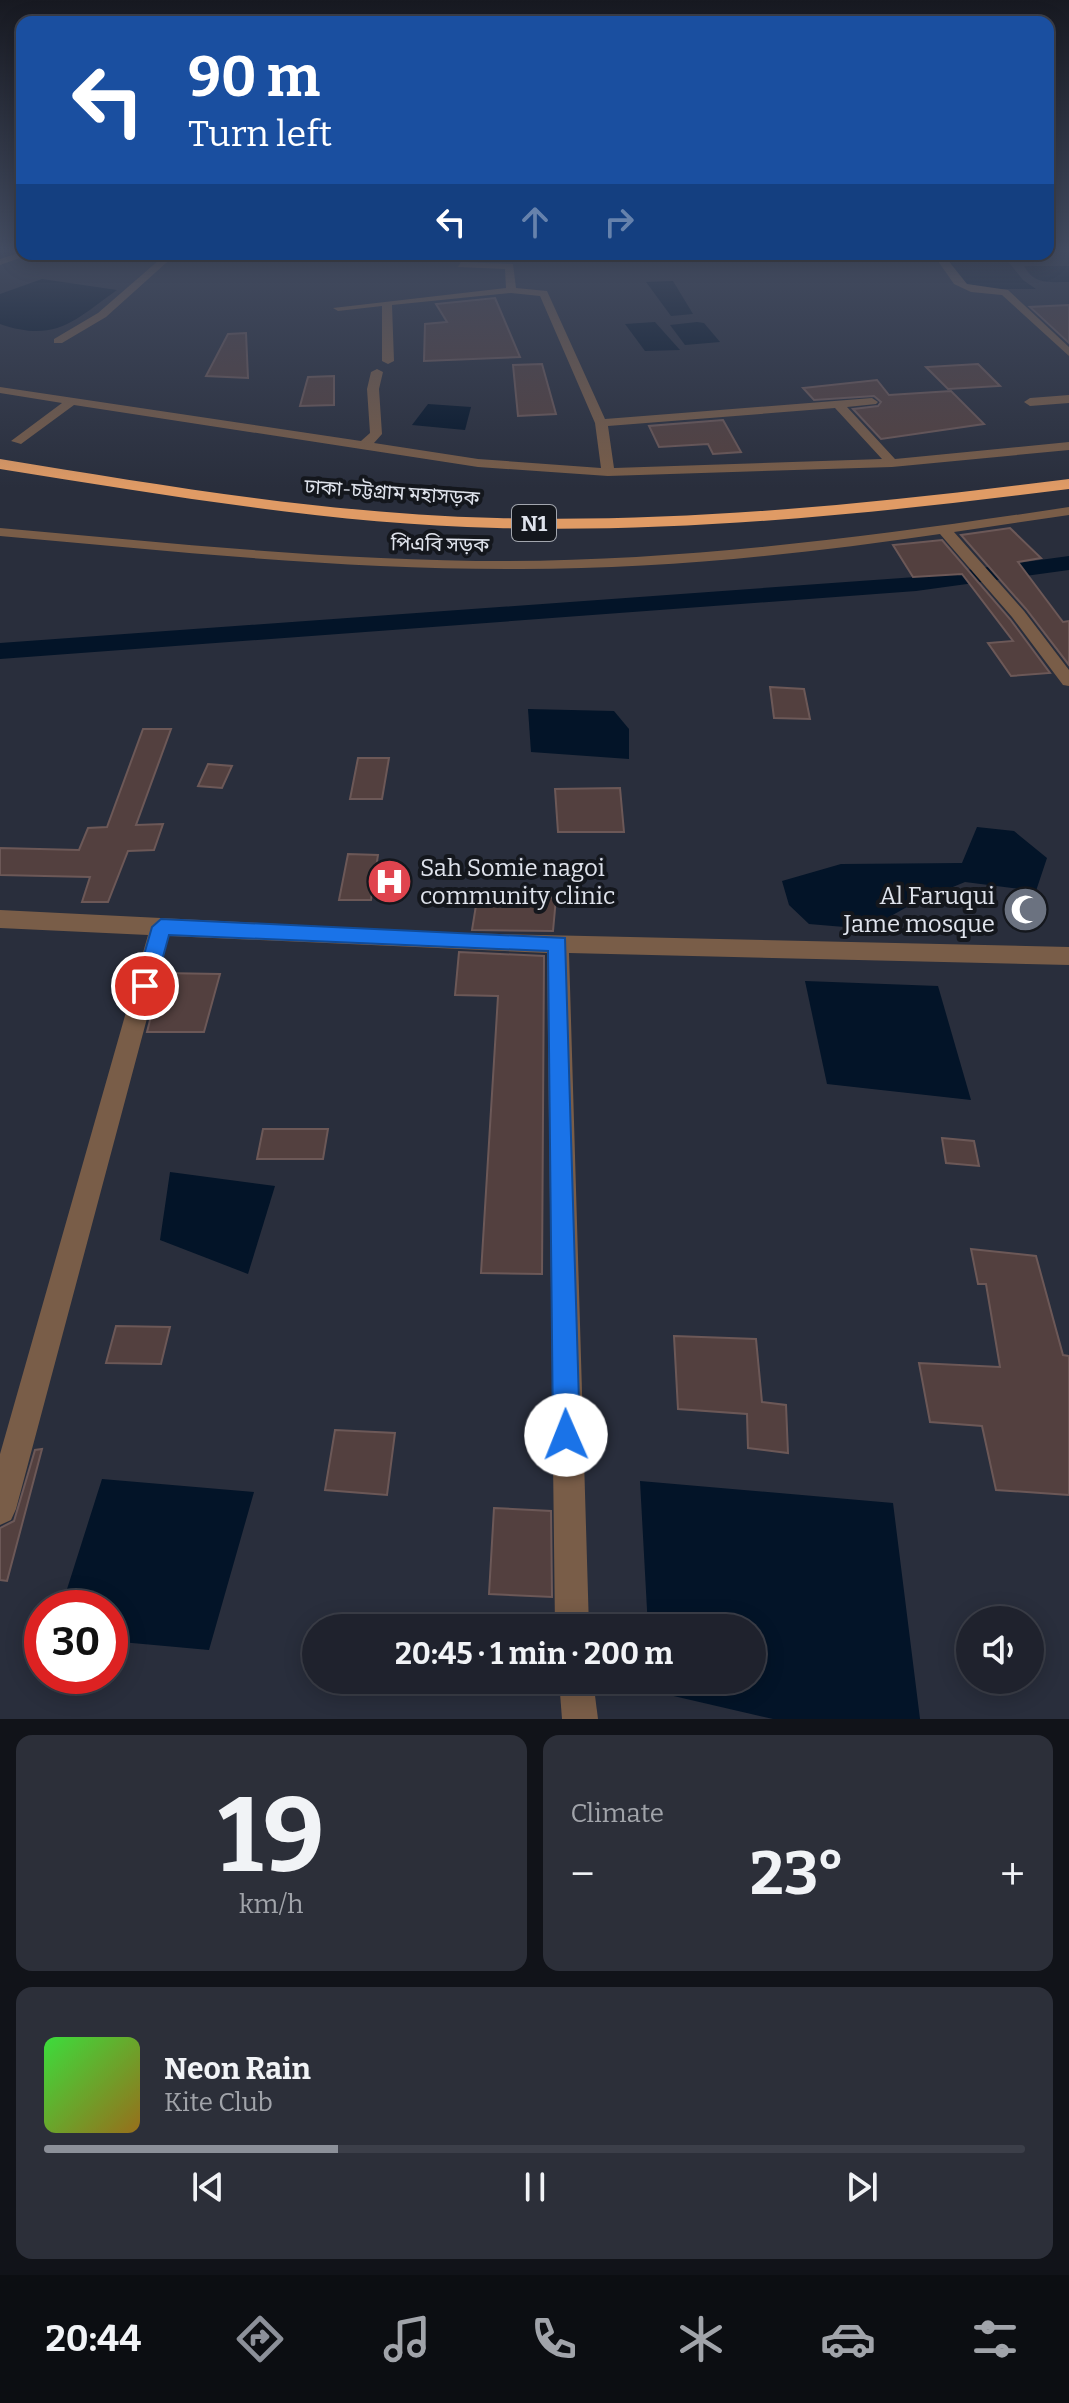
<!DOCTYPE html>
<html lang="en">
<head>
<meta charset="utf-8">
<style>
	:root { --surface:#1f222d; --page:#2c2f39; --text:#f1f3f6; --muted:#a1a4aa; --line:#3c3f49; --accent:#8c9099 }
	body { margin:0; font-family:Bitter,"Noto Sans Bengali",serif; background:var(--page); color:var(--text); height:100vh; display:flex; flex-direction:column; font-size:30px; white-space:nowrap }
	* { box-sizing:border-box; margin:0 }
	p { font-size:26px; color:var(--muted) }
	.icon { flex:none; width:44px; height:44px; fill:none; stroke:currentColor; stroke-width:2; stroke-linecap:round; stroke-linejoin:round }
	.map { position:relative; height:1719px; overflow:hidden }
	.sheet { display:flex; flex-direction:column; gap:16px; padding:16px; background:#111319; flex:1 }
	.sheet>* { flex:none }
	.hud { position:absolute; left:16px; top:16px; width:1038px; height:244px; border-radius:16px; box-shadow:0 4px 20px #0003,0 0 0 2px var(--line); background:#1a4fa0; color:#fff; overflow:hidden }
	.controls { position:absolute; left:956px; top:1606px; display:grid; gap:16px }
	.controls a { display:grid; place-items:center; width:88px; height:88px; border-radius:50%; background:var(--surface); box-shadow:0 4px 20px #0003,0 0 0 2px var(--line); font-size:40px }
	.speed { position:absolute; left:24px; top:1590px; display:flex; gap:16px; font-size:40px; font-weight:700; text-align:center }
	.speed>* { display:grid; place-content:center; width:104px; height:104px; border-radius:50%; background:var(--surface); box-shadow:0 4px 20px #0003,0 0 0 2px var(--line); line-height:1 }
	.speed .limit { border:12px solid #d22; background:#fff; color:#111 }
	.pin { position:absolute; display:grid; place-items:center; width:68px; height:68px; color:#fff; margin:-34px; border:4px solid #fff; border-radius:50%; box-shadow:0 2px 8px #0007 }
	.me { position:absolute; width:88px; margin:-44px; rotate:359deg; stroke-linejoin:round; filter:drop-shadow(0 0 6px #0008) }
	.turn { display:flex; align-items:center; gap:28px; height:168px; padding:0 40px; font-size:36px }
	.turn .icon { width:104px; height:104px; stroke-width:2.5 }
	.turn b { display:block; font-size:56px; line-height:68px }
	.lanes { display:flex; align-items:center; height:76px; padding:0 40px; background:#0003; justify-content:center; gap:40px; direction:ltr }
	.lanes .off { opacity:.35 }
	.big { font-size:60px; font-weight:700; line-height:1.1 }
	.sheet .tile { flex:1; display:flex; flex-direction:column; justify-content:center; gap:12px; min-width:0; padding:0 28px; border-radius:16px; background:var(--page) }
	.sheet .dial { align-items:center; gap:0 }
	.dial b { font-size:104px; line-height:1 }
	.song { display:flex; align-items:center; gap:24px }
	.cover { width:96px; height:96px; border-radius:12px; background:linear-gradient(135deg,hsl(120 70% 55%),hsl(40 70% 35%)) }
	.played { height:8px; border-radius:4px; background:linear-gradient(90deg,var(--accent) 30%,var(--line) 30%) }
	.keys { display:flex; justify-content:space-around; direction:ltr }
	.heat { display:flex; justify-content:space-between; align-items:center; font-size:44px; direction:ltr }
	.sheet .tiles { flex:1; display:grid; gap:16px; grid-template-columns:1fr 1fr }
	.tile:last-child { grid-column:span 2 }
	.trip { position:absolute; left:302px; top:1614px; width:464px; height:80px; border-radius:40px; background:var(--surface); box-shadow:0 4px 20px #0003,0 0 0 2px var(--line); font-weight:700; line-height:80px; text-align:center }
	.dock { display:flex; height:128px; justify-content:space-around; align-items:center; background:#0c0e12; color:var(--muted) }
	.dock .icon { width:56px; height:56px }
	.dock .on { color:var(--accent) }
	.dock b { font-size:36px; color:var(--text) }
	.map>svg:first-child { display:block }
	.water { fill:#031428 }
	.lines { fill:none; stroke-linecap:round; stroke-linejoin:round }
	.canal { fill:#031428; fill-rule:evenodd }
	.building { fill:#53403f; stroke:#6c5857; stroke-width:2 }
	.street { fill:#795d48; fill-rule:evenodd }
	.highway { fill:#e09b65; fill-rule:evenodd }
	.route { fill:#1a73e8; stroke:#114b97; stroke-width:2 }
	.labels { text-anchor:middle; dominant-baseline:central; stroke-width:8; stroke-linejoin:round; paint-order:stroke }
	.far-street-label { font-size:20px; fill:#dfe3ec; stroke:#14171d }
	.shield { fill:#14171d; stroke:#a2a6ae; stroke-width:2 }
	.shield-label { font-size:22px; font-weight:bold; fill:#dfe3ec }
	.poi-label { font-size:24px; fill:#dfe3ec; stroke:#14171d; text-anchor:start }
</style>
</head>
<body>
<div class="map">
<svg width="1069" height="1719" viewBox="0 0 1069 1719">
	<rect width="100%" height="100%" fill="#292e3c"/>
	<!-- water -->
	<g class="water">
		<polygon points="1018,254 1025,259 1007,260 1023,280 1036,289 970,289 963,284 945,255"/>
		<path d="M1024 266H1069V282C1050 282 1034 285 1024 266Z"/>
		<path d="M42 279 117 290C74 321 55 343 0 324V294Z"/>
		<polygon points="673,281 693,314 671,316 646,282"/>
		<polygon points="655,322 680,350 645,351 625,324"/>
		<polygon points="697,322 704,323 720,342 685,345 670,325"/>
		<polygon points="428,404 471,407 465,430 412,425"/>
		<polygon points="528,709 614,711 629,729 629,759 531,752"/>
		<polygon points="977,827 1014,831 1047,858 1036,891 965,882 914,903 868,929 809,924 789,905 782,881 841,864 962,863"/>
		<polygon points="805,981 938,986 971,1100 827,1084"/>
		<polygon points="170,1172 275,1186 248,1274 160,1240"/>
		<polygon points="102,1479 254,1492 209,1650 110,1641 110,1608 61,1608"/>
		<polygon points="640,1481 893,1503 920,1719 773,1719 652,1691 651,1680 752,1680 752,1628 648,1628"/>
	</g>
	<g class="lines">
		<!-- canal -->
		<polygon class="canal" points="1069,556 1069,570 916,591 0,659 0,643 916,577"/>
	</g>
	<!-- building -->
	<g class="building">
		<polygon points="495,298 520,357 424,361 425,324 447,322 436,304"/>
		<polygon points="1069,305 1069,343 1030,307"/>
		<polygon points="246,333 248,378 206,376 228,334"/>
		<polygon points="542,364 556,414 518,416 513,365"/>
		<polygon points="978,364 1000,386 948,389 926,367"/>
		<polygon points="334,376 334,405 300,406 308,377"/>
		<polygon points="877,380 889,395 951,391 984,424 881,439 853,409 878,406 881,402 874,396 814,400 803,388"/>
		<polygon points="723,420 741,452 713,454 708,444 659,447 649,426"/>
		<polygon points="1010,528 1041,558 1018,562 1063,622 1069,621 1069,665 1026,609 961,535"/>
		<polygon points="942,540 1010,619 1050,673 1011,676 988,643 1013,641 962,574 913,577 893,545"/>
		<polygon points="770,687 804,689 810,719 774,718"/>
		<polygon points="143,729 171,729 136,825 163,824 154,850 128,851 108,902 82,902 90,877 0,875 0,848 79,850 88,828 107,827"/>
		<polygon points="358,758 389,758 382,799 350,799"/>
		<polygon points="208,764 232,766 222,788 198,786"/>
		<polygon points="620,788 624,832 558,832 555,789"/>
		<polygon points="348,854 378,855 371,900 339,900"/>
		<polygon points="478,893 556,898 553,931 472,930"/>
		<polygon points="459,952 544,956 542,1274 481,1273 498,996 455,995"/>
		<polygon points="162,973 220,974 204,1032 147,1032"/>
		<polygon points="263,1129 328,1129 323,1159 257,1159"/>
		<polygon points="942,1138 974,1141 979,1166 946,1163"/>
		<polygon points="971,1249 1036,1256 1063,1355 1069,1356 1069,1495 996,1490 982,1426 930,1422 919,1363 1000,1367 986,1284 978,1284"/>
		<polygon points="116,1326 170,1327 161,1364 106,1363"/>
		<polygon points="674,1336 756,1339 762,1402 786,1405 788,1453 748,1448 747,1414 678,1409"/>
		<polygon points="335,1430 395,1433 387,1495 325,1490"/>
		<polygon points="42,1449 7,1581 0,1580 0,1528 14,1521 35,1450"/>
		<polygon points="494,1508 551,1511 552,1597 489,1594"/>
	</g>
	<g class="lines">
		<!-- street -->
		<g class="street">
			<polygon points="22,252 31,254 0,265 0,259"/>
			<polygon points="166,254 176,254 106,317 62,343 54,343 54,339 98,313"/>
			<polygon points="933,254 943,254 967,284 1008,290 1069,347 1069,356 1002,295 971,292 954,284"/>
			<path d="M461 262 513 264 516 288 547 291 605 419 872 398 878 402 876 404 847 407 895 459 1069 442V450L892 467 608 476 478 467 74 405 21 444 11 441 62 403 0 393V387L361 441 370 433 367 389 371 372 377 369 383 372 379 389 382 434 374 443 478 459 601 468 595 423 540 296 511 293 392 305 394 361 388 364 382 361V306L338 311 333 308 506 288 505 269 458 267ZM835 408 882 459 614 468 608 426Z"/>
			<polygon points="1069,395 1069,403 1030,406 1024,402 1030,398"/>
			<path d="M1069 507V515L954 532 1024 611 1069 670V686L1063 685 1012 617 940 534C797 555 652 570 507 569 337 569 169 551 0 536V528C169 543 338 561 508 561 696 560 883 535 1069 507Z"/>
			<polygon points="0,910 458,933 1069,947 1069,965 569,953 589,1628 555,1628 547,953 169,936 16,1509 11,1520 0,1525 0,1454 148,935 0,928"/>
			<polygon points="559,1680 593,1680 598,1719 562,1719"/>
		</g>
		<!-- highway -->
		<path class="highway" d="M0 459C165 486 330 514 497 518 689 523 879 503 1069 479V489C879 513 689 533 497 528 330 524 165 495 0 469Z"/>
	</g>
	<!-- sky -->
	<linearGradient id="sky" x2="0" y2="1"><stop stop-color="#171921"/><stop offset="0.51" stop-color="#434c61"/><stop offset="1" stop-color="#434c61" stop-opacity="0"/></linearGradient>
	<rect width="1069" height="488" fill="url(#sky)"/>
	<!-- route -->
	<polygon class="route" points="161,919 565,938 580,1435 576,1444 566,1448 557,1444 553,1435 548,951 169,935 155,986 145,994 135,986 152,927"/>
	<!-- icons -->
	<defs>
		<symbol id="hospital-disc" viewBox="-11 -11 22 22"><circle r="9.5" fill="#e0444e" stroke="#14171d"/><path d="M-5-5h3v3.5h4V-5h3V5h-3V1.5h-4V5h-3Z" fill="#fff"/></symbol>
		<symbol id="mosque-disc" viewBox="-11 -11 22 22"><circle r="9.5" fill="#6b7280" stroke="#14171d"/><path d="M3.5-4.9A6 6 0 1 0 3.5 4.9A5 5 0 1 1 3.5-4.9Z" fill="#fff"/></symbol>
	</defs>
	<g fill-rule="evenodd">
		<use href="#hospital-disc" x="364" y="856" width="51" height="51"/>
		<use href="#mosque-disc" x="1000" y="884" width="51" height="51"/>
	</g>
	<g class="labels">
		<!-- far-street labels -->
		<g class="far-street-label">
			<text transform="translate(392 492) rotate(4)">ঢাকা-চট্টগ্রাম মহাসড়ক</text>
			<text transform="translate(440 544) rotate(1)">পিএবি সড়ক</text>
		</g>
		<!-- shield labels -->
		<rect class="shield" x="512" y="505" width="44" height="36" rx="6"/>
		<g class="shield-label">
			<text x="534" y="523">N1</text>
		</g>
		<!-- poi labels -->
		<g class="poi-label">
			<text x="420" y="868">Sah Somie nagoi<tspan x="420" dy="28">community clinic</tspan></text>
			<text x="995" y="896" text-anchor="end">Al Faruqui<tspan x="995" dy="28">Jame mosque</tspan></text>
		</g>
	</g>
</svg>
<div class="controls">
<a><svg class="icon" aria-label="sound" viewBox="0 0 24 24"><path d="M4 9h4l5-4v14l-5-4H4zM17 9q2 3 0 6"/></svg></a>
</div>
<div class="speed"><div class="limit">30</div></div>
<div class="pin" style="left:145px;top:986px;background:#d93025"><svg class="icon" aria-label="arrive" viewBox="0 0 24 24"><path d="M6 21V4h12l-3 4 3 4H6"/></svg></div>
<svg class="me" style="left:566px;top:1435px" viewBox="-20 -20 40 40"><circle r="19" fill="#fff"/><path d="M0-13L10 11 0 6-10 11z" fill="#1a73e8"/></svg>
<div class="trip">20:45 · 1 min · 200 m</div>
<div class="hud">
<div class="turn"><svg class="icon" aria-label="left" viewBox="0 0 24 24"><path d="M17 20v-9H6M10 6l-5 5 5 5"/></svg><div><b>90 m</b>Turn left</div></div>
<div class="lanes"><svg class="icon" aria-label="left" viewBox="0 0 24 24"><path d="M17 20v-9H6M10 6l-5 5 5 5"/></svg><svg class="icon off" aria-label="ahead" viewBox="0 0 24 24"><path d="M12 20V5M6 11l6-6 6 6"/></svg><svg class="icon off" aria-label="right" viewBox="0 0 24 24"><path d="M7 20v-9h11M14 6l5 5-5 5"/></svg></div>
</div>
</div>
<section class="sheet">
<div class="tiles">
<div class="tile dial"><b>19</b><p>km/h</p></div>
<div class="tile"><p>Climate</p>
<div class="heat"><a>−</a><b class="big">23°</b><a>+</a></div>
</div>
<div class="tile">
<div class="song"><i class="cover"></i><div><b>Neon Rain</b><p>Kite Club</p></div></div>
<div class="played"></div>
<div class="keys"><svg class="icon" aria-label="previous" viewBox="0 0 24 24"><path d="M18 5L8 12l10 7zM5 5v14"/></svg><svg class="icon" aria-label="pause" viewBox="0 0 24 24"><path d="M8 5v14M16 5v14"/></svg><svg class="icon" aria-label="next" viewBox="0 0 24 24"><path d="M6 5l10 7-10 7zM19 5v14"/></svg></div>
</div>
</div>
</section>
<nav class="dock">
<b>20:44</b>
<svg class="icon on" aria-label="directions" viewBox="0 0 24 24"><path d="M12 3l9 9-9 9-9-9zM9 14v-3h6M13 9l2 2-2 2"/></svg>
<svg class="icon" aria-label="music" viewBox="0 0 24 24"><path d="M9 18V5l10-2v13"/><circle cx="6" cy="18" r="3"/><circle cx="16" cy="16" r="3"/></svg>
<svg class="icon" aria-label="phone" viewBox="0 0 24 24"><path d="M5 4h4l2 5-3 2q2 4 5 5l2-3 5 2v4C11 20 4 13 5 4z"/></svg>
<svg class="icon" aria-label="climate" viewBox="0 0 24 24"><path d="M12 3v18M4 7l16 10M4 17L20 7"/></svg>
<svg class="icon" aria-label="car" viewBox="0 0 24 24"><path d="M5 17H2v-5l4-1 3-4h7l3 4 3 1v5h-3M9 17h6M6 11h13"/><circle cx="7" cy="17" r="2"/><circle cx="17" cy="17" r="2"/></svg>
<svg class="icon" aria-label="filters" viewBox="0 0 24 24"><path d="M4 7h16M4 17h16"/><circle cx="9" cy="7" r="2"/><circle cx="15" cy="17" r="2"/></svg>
</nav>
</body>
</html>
